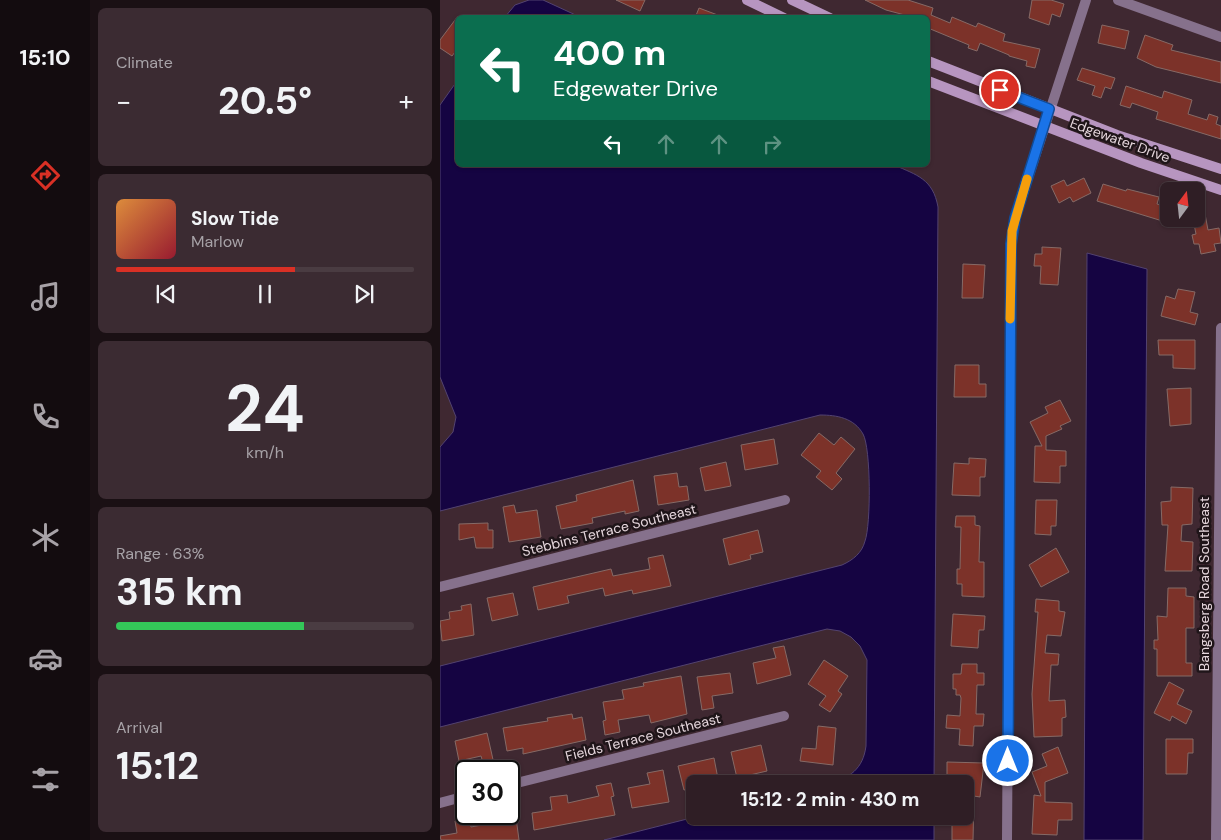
<!DOCTYPE html>
<html lang="en">
<head>
<meta charset="utf-8">
<style>
	:root { --surface:#2f1e25; --page:#3b2b32; --text:#f1f3f6; --muted:#a7a2a7; --line:#4a3c42; --accent:#d93025 }
	body { margin:0; font-family:"DM Sans",sans-serif; background:var(--page); color:var(--text); height:100vh; display:flex; flex-direction:column; font-size:19px; white-space:nowrap }
	* { box-sizing:border-box; margin:0 }
	p { font-size:16px; color:var(--muted) }
	.icon { flex:none; width:28px; height:28px; fill:none; stroke:currentColor; stroke-width:2; stroke-linecap:round; stroke-linejoin:round }
	.map { position:relative; flex:1; overflow:hidden }
	.details { display:flex; flex-direction:column; gap:8px; padding:8px; background:#1a1014; width:350px }
	.details>* { flex:none }
	.guide { position:absolute; left:15px; top:15px; width:475px; height:152px; border-radius:8px; box-shadow:0 1px 4px #0004,0 0 0 1px var(--line); background:#0b6e4f; color:#fff; overflow:hidden }
	.needle { width:32px; rotate:15deg }
	.controls { position:absolute; left:720px; top:182px; display:grid; gap:10px }
	.controls a { display:grid; place-items:center; width:45px; height:45px; border-radius:8px; background:var(--surface); box-shadow:0 1px 4px #0004,0 0 0 1px var(--line); font-size:25px }
	.speed { position:absolute; left:15px; top:760px; display:flex; gap:10px; font-size:25px; font-weight:700; text-align:center }
	.speed>* { display:grid; place-content:center; width:65px; height:65px; border-radius:50%; background:var(--surface); box-shadow:0 1px 4px #0004,0 0 0 1px var(--line); line-height:1 }
	.speed .limit { border:2px solid #111; border-radius:8px; background:#fff; color:#111 }
	.pin { position:absolute; display:grid; place-items:center; width:42px; height:42px; color:#fff; margin:-21px; border:2px solid #fff; border-radius:50%; box-shadow:0 1px 5px #0007 }
	.me { position:absolute; width:55px; margin:-28px; rotate:0deg; stroke-linejoin:round; filter:drop-shadow(0 0 4px #0008) }
	.turn { display:flex; align-items:center; gap:18px; height:105px; padding:0 15px; font-size:22px }
	.turn .icon { width:65px; height:65px; stroke-width:2.5 }
	.turn b { display:block; font-size:35px; line-height:42px }
	.lanes { display:flex; align-items:center; height:48px; padding:0 15px; background:#0003; justify-content:center; gap:25px; direction:ltr }
	.lanes .off { opacity:.35 }
	.big { font-size:38px; font-weight:700; line-height:1.1 }
	.details .tile { flex:1; display:flex; flex-direction:column; justify-content:center; gap:8px; min-width:0; padding:0 18px; border-radius:8px; background:var(--page) }
	.details .dial { align-items:center; gap:0 }
	.dial b { font-size:65px; line-height:1 }
	.song { display:flex; align-items:center; gap:15px }
	.cover { width:60px; height:60px; border-radius:8px; background:linear-gradient(135deg,hsl(30 70% 55%),hsl(350 70% 35%)) }
	.played { height:5px; border-radius:2px; background:linear-gradient(90deg,var(--accent) 60%,var(--line) 60%) }
	.keys { display:flex; justify-content:space-around; direction:ltr }
	.heat { display:flex; justify-content:space-between; align-items:center; font-size:28px; direction:ltr }
	.charge { height:8px; border-radius:4px; background:linear-gradient(90deg,#34c759 63%,var(--line) 0) }
	.trip { position:absolute; left:246px; top:775px; width:288px; height:50px; border-radius:8px; background:var(--surface); box-shadow:0 1px 4px #0004,0 0 0 1px var(--line); font-weight:700; line-height:50px; text-align:center }
	main { display:flex; flex:1; min-height:0 }
	.menu { display:flex; flex-direction:column; width:90px; justify-content:space-around; align-items:center; background:#130c0f; color:var(--muted) }
	.menu .icon { width:35px; height:35px }
	.menu .on { color:var(--accent) }
	.menu b { font-size:22px; color:var(--text) }
	.map>svg:first-child { display:block }
	.water { fill:#150442; stroke:#534370 }
	.building { fill:#7c3229; stroke:#866a66 }
	.lines { fill:none; stroke-linecap:round; stroke-linejoin:round }
	.street { stroke:#86718c; stroke-width:10 }
	.secondary { stroke:#b795c0; stroke-width:10 }
	.route-casing { stroke:#114b97; stroke-width:12 }
	.route { stroke:#1a73e8; stroke-width:9 }
	.slow { stroke:#f59e0b; stroke-width:9 }
	.labels { text-anchor:middle; dominant-baseline:central; stroke-width:5; stroke-linejoin:round; paint-order:stroke }
	.street-label { font-size:14px; fill:#e5d6dc; stroke:#1f1519 }
</style>
</head>
<body>
<main>
<nav class="menu">
<b>15:10</b>
<svg class="icon on" aria-label="directions" viewBox="0 0 24 24"><path d="M12 3l9 9-9 9-9-9zM9 14v-3h6M13 9l2 2-2 2"/></svg>
<svg class="icon" aria-label="music" viewBox="0 0 24 24"><path d="M9 18V5l10-2v13"/><circle cx="6" cy="18" r="3"/><circle cx="16" cy="16" r="3"/></svg>
<svg class="icon" aria-label="phone" viewBox="0 0 24 24"><path d="M5 4h4l2 5-3 2q2 4 5 5l2-3 5 2v4C11 20 4 13 5 4z"/></svg>
<svg class="icon" aria-label="climate" viewBox="0 0 24 24"><path d="M12 3v18M4 7l16 10M4 17L20 7"/></svg>
<svg class="icon" aria-label="car" viewBox="0 0 24 24"><path d="M5 17H2v-5l4-1 3-4h7l3 4 3 1v5h-3M9 17h6M6 11h13"/><circle cx="7" cy="17" r="2"/><circle cx="17" cy="17" r="2"/></svg>
<svg class="icon" aria-label="filters" viewBox="0 0 24 24"><path d="M4 7h16M4 17h16"/><circle cx="9" cy="7" r="2"/><circle cx="15" cy="17" r="2"/></svg>
</nav>
<section class="details">
<div class="tile"><p>Climate</p>
<div class="heat"><a>−</a><b class="big">20.5°</b><a>+</a></div>
</div>
<div class="tile">
<div class="song"><i class="cover"></i><div><b>Slow Tide</b><p>Marlow</p></div></div>
<div class="played"></div>
<div class="keys"><svg class="icon" aria-label="previous" viewBox="0 0 24 24"><path d="M18 5L8 12l10 7zM5 5v14"/></svg><svg class="icon" aria-label="pause" viewBox="0 0 24 24"><path d="M8 5v14M16 5v14"/></svg><svg class="icon" aria-label="next" viewBox="0 0 24 24"><path d="M6 5l10 7-10 7zM19 5v14"/></svg></div>
</div>
<div class="tile dial"><b>24</b><p>km/h</p></div>
<div class="tile"><p>Range · 63%</p><b class="big">315 km</b><div class="charge"></div></div>
<div class="tile"><p>Arrival</p><b class="big">15:12</b></div>
</section>
<div class="map">
<svg width="781" height="840" viewBox="0 0 781 840">
	<rect width="100%" height="100%" fill="#3f2831"/>
	<!-- water -->
	<g class="water">
		<polygon points="89,0 103,0 140,17 65,17 75,5"/>
		<path d="M17 81 18 165H454C477 175 493 179 498 207L494 784H388C410 778 423 769 426 746L427 660 420 646 411 637 400 631 387 629 0 727V666L402 565C413 560 422 553 425 541 431 525 431 448 423 434 414 418 397 415 380 415L0 511V447L13 432 16 417 0 377V105Z"/>
		<polygon points="647,253 707,269 703,840 644,840"/>
		<polygon points="259,816 494,816 494,840 164,840"/>
	</g>
	<!-- building -->
	<g class="building">
		<polygon points="176,0 205,0 200,11"/>
		<polygon points="425,0 468,0 493,8 491,15 510,23 512,17 536,27 538,23 565,34 563,41 600,49 595,68 586,66 587,61 569,56 569,55 540,43 537,51 528,48 529,45 488,28 488,18 476,18 446,10"/>
		<polygon points="592,0 611,0 624,4 620,17 612,14 609,25 589,18"/>
		<polygon points="259,8 283,17 283,18 255,18"/>
		<polygon points="18,16 18,48 12,56 0,48 0,40"/>
		<polygon points="662,25 689,31 685,49 658,43"/>
		<polygon points="705,35 733,45 731,50 781,62 781,83 716,67 697,58"/>
		<polygon points="642,68 675,78 671,89 665,87 661,98 652,95 655,86 637,80"/>
		<polygon points="686,86 722,98 724,91 752,100 748,114 767,120 769,114 778,117 776,124 781,126 781,139 716,119 718,112 692,103 690,108 680,105"/>
		<polygon points="644,178 651,193 633,202 630,197 619,203 611,186 624,180 627,186"/>
		<polygon points="663,184 686,191 687,189 719,197 717,204 729,207 729,223 657,201"/>
		<polygon points="765,214 768,230 779,228 781,243 774,244 776,251 761,254 759,244 754,244 752,235 756,234 753,219"/>
		<polygon points="602,247 621,248 618,285 600,284 601,266 594,266 595,254 602,254"/>
		<polygon points="523,264 545,265 543,298 522,298"/>
		<polygon points="738,289 755,292 750,312 758,314 755,325 721,316 726,296 735,299"/>
		<polygon points="718,340 755,340 755,369 733,368 733,355 719,355"/>
		<polygon points="515,365 539,365 539,384 546,384 546,397 514,397"/>
		<polygon points="751,388 751,424 730,426 727,389"/>
		<polygon points="620,400 631,421 620,426 622,429 606,436 606,450 626,451 626,466 620,466 620,483 594,482 595,446 602,446 590,422 608,413 605,407"/>
		<polygon points="379,433 394,445 401,437 415,449 396,473 402,479 392,490 376,477 381,471 361,455"/>
		<polygon points="334,439 338,464 305,470 301,445"/>
		<polygon points="529,458 546,459 545,477 540,477 540,496 512,495 514,463 529,464"/>
		<polygon points="286,462 291,486 265,491 260,468"/>
		<polygon points="237,473 239,487 247,486 249,500 218,505 214,476"/>
		<polygon points="193,480 199,511 185,514 185,511 152,518 153,523 121,529 116,506 137,501 136,495"/>
		<polygon points="731,487 753,488 752,524 742,525 741,541 753,542 752,571 725,571 728,525 722,525 721,502 731,501"/>
		<polygon points="596,500 617,500 616,526 611,526 611,535 595,534"/>
		<polygon points="74,505 76,513 97,510 101,537 69,542 63,507"/>
		<polygon points="516,516 535,516 535,525 540,526 539,562 544,562 544,597 522,596 522,584 517,584 517,569 520,569 521,527 515,527"/>
		<polygon points="48,523 48,530 53,530 53,548 36,548 34,537 19,540 19,524"/>
		<polygon points="318,530 323,552 310,555 311,559 289,565 283,539"/>
		<polygon points="616,548 629,572 601,587 589,565"/>
		<polygon points="223,555 231,586 193,594 192,590 165,596 163,588 127,596 129,603 98,610 93,587 171,569 173,576 210,569 208,558"/>
		<polygon points="728,588 746,588 746,596 754,597 754,628 746,628 746,663 752,663 752,676 717,676 717,649 714,649 714,640 718,640 717,616 727,617"/>
		<polygon points="73,593 78,615 52,621 47,598"/>
		<polygon points="596,599 619,601 619,611 625,612 621,636 607,635 605,653 619,654 618,665 611,665 609,701 625,700 626,717 622,718 622,736 594,737 592,694 598,612 595,612"/>
		<polygon points="31,604 34,635 2,641 0,621 10,619 9,612 22,610 21,606"/>
		<polygon points="513,614 545,616 544,630 539,630 538,648 511,646"/>
		<polygon points="344,646 351,675 317,684 313,663 336,658 333,648"/>
		<polygon points="384,660 408,676 398,691 402,694 390,712 379,705 386,696 368,684"/>
		<polygon points="522,664 537,664 537,673 544,673 544,685 537,685 536,714 544,714 543,726 534,726 533,746 519,745 520,729 506,728 507,715 520,716 521,698 520,695 516,695 516,689 513,689 513,674 521,674"/>
		<polygon points="290,673 293,693 272,696 274,708 262,710 257,677"/>
		<polygon points="241,676 247,714 211,723 209,715 178,720 180,732 165,735 163,721 166,720 163,702 184,699 182,690 204,686 203,683"/>
		<polygon points="729,682 744,690 737,704 752,711 746,724 732,716 730,721 714,713"/>
		<polygon points="132,714 133,719 142,717 146,740 83,754 83,748 67,751 63,728 108,721 107,718"/>
		<polygon points="378,726 396,728 393,765 360,761 362,748 376,749"/>
		<polygon points="47,733 54,764 44,766 41,756 19,761 15,741"/>
		<polygon points="726,739 753,739 753,753 748,753 747,774 726,774"/>
		<polygon points="321,745 327,771 297,778 291,752"/>
		<polygon points="618,747 628,773 605,782 605,802 632,803 632,820 618,820 617,835 592,834 594,795 601,796 592,772 607,766 602,754"/>
		<polygon points="274,758 279,784 255,784 255,788 244,790 238,766"/>
		<polygon points="507,762 544,763 540,797 534,796 533,840 512,840 512,816 525,816 525,784 514,784 514,778 507,778"/>
		<polygon points="223,770 229,802 192,808 188,788 210,784 207,773"/>
		<polygon points="171,783 174,796 171,797 175,815 94,830 92,813 112,810 110,797 127,795 128,803 159,796 156,786"/>
		<polygon points="73,795 79,840 1,840 0,836 17,833 15,821 29,818 31,827 63,821 61,814 69,814 69,796"/>
	</g>
	<g class="lines">
		<!-- street -->
		<g class="street">
			<polyline points="678,0 781,37"/>
			<polyline points="0,587 345,500"/>
			<polyline points="69,785 344,716"/>
			<polyline points="0,803 26,796"/>
			<polyline points="567,840 571,244 575,218 646,0"/>
			<polyline points="776,840 781,328"/>
		</g>
		<!-- secondary -->
		<g class="secondary">
			<polyline points="307,0 344,18"/>
			<polyline points="352,0 390,18"/>
			<polyline points="488,61 677,135 781,169"/>
			<polyline points="488,81 701,163 781,190"/>
		</g>
	</g>
	<g class="lines">
		<defs>
			<polyline id="route" points="560,90 609,109 575,218 571,244 568,761"/>
		</defs>
		<!-- route casing -->
		<use href="#route" class="route-casing"/>
		<!-- route -->
		<use href="#route" class="route"/>
		<!-- slow -->
		<polyline class="slow" points="570,319 572,231 587,179"/>
	</g>
	<g class="labels">
		<!-- street labels -->
		<g class="street-label">
			<text transform="translate(680 140) rotate(20)">Edgewater Drive</text>
			<text transform="translate(169 530) rotate(-14)">Stebbins Terrace Southeast</text>
			<text transform="translate(764 584) rotate(-90)">Bangsberg Road Southeast</text>
			<text transform="translate(203 737) rotate(-14)">Fields Terrace Southeast</text>
		</g>
	</g>
</svg>
<div class="controls">
<a><svg class="needle" viewBox="-14 -14 28 28"><path d="M0-13l5 13h-10z" fill="#e53935"/><path d="M0 13l5-13h-10z" fill="#a7a2a7"/></svg></a>
</div>
<div class="speed"><div class="limit">30</div></div>
<div class="pin" style="left:560px;top:90px;background:#d93025"><svg class="icon" aria-label="arrive" viewBox="0 0 24 24"><path d="M6 21V4h12l-3 4 3 4H6"/></svg></div>
<svg class="me" style="left:568px;top:761px" viewBox="-20 -20 40 40"><circle r="17" fill="#1a73e8" stroke="#fff" stroke-width="3"/><path d="M0-11L8 9 0 5-8 9z" fill="#fff"/></svg>
<div class="trip">15:12 · 2 min · 430 m</div>
<div class="guide">
<div class="turn"><svg class="icon" aria-label="left" viewBox="0 0 24 24"><path d="M17 20v-9H6M10 6l-5 5 5 5"/></svg><div><b>400 m</b>Edgewater Drive</div></div>
<div class="lanes"><svg class="icon" aria-label="left" viewBox="0 0 24 24"><path d="M17 20v-9H6M10 6l-5 5 5 5"/></svg><svg class="icon off" aria-label="ahead" viewBox="0 0 24 24"><path d="M12 20V5M6 11l6-6 6 6"/></svg><svg class="icon off" aria-label="ahead" viewBox="0 0 24 24"><path d="M12 20V5M6 11l6-6 6 6"/></svg><svg class="icon off" aria-label="right" viewBox="0 0 24 24"><path d="M7 20v-9h11M14 6l5 5-5 5"/></svg></div>
</div>
</div>
</main>
</body>
</html>
